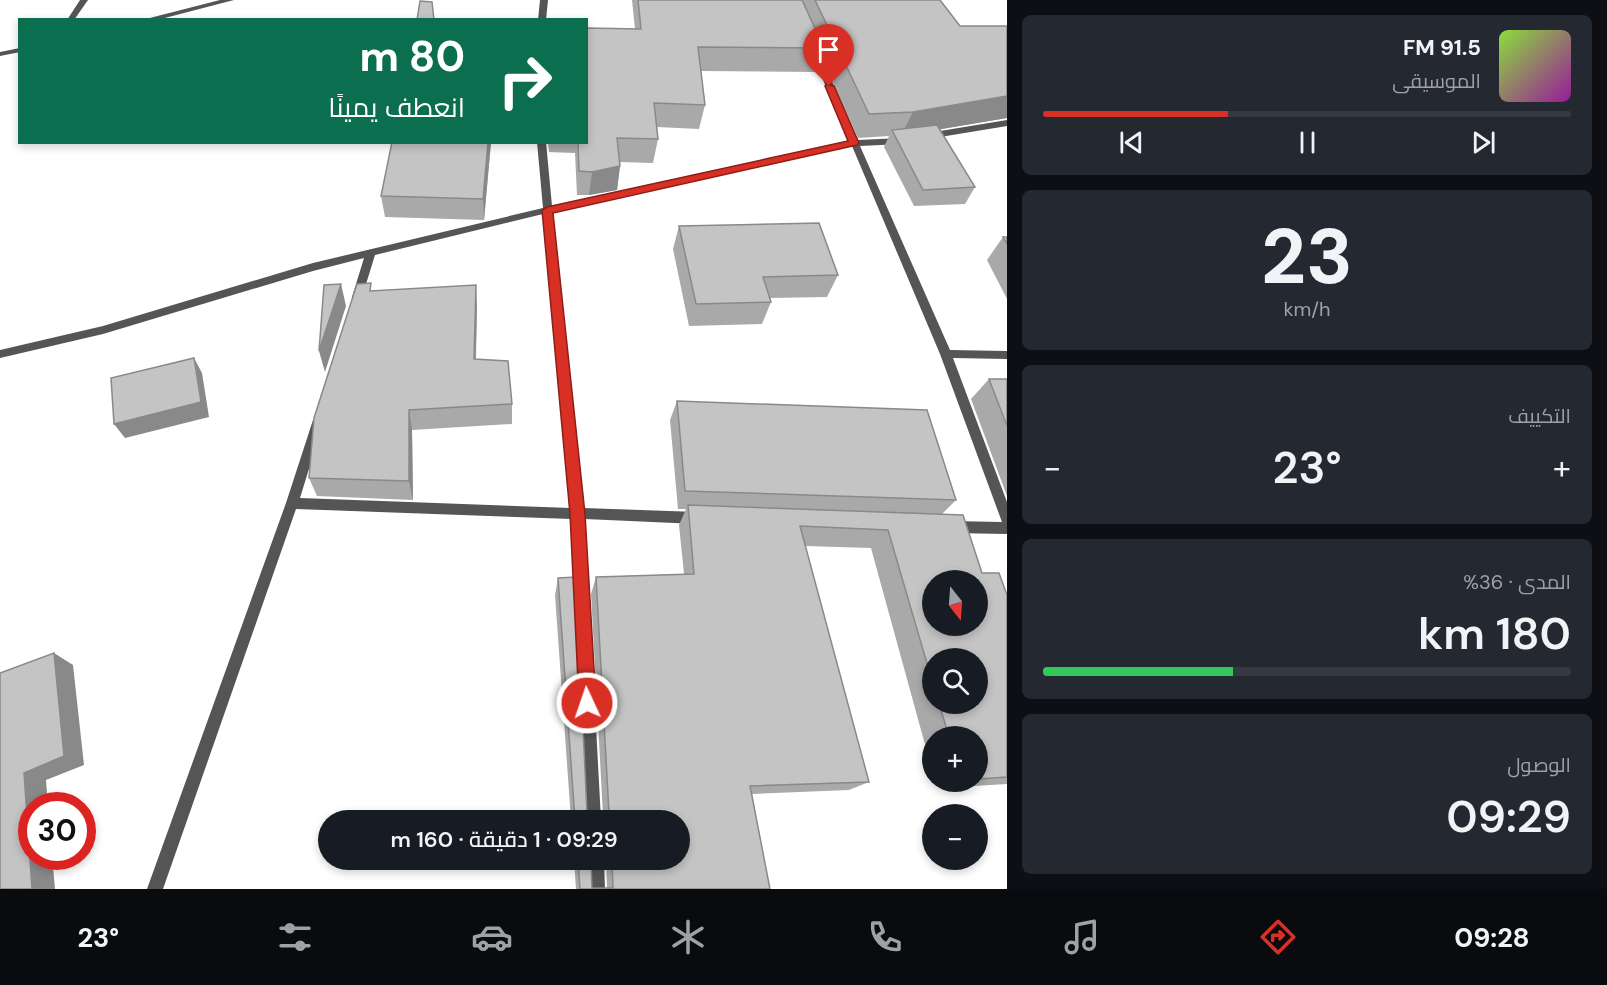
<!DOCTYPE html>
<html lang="ar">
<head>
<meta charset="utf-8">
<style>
	:root { --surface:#171b24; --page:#242831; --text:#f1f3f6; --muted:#9ea1a6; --line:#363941; --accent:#d93025 }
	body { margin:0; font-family:"DM Sans",Cairo,sans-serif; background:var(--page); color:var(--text); direction:rtl; height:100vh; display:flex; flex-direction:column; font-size:22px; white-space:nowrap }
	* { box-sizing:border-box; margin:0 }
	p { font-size:20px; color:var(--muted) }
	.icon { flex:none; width:33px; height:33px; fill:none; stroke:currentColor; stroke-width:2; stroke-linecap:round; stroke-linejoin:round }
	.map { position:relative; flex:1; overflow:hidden; direction:ltr }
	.side { display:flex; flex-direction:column; gap:15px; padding:15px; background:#0d0f14; width:600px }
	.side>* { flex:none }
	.hud { position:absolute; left:18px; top:18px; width:570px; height:126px; border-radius:0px; box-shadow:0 3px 9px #0003; direction:rtl; background:#0b6e4f; color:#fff; overflow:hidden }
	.needle { width:39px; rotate:163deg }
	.controls { position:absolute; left:922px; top:570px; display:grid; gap:12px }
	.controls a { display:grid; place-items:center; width:66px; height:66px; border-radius:50%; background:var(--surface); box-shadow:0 3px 9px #0003; font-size:30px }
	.speed { position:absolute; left:18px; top:792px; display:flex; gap:12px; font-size:30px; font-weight:700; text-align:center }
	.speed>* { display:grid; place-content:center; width:78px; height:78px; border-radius:50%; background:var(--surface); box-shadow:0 3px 9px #0003; line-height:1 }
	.speed .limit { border:9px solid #d22; background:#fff; color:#111 }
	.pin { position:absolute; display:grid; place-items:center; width:51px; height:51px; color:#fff; margin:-62px -26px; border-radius:50% 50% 50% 0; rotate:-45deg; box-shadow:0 0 6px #0007 }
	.pin .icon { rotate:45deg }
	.me { position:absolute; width:66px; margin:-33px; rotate:357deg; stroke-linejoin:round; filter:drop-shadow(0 0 4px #0008) }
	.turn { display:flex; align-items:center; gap:21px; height:126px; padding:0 24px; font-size:27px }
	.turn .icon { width:78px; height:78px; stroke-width:2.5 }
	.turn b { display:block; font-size:42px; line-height:51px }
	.big { font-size:45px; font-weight:600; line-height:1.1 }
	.side .widget { flex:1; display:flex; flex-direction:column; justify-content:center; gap:9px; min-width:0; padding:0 21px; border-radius:9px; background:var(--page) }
	.side .dial { align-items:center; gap:0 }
	.dial b { font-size:78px; line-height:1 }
	.song { display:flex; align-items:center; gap:18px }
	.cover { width:72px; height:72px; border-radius:9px; background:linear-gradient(135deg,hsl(90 70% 55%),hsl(300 70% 35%)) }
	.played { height:6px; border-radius:3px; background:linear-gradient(90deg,var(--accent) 35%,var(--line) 35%) }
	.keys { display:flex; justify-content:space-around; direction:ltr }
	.heat { display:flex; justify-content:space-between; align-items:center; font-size:33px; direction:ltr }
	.charge { height:9px; border-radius:4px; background:linear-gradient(90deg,#34c759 36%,var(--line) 0) }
	.trip { position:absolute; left:318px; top:810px; width:372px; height:60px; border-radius:30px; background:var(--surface); box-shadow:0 3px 9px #0003; font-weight:600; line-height:60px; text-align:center; direction:rtl }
	.tab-bar { display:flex; height:96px; justify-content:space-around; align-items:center; background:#090b0e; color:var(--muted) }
	.tab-bar .icon { width:42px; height:42px }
	.tab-bar .on { color:var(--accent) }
	.tab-bar b { font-size:27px; color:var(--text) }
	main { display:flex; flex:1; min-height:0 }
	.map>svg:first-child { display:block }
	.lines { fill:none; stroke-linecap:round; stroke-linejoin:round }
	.minor { fill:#555; fill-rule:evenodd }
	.wall { fill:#a9a9a9; fill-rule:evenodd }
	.shaded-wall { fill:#898989 }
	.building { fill:#c4c4c4; stroke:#898989; stroke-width:1.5; fill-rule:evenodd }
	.route { fill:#d93025; stroke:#8d1f18; stroke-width:1.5 }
</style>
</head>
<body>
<main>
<section class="side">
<div class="widget">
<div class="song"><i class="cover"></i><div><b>91.5 FM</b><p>الموسيقى</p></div></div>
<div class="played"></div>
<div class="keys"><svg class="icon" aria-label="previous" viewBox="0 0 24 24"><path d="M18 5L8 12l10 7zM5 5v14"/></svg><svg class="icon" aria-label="pause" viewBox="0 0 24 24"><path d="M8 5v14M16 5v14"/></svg><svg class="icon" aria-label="next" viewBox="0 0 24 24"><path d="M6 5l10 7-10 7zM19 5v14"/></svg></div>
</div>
<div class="widget dial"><b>23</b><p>km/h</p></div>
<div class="widget"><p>التكييف</p>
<div class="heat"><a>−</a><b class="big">23°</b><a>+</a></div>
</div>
<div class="widget"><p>المدى · 36%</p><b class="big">180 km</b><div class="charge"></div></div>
<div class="widget"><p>الوصول</p><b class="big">09:29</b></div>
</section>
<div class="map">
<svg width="1007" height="889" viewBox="0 0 1007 889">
	<rect width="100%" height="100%" fill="#fff"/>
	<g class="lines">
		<!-- minor -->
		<g class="minor">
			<polygon points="80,0 88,0 74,20 67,20"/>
			<polygon points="220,0 234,0 157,20 142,20"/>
			<polygon points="540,0 548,0 546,20 538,20"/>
			<polygon points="810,45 817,47 858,140 902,138 906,141 902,144 860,146 950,350 1007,351 1007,359 953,358 1007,502 1007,534 951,533 946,531 945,527 946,523 951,521 1002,522 940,354 852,146 553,212 584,508 697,512 702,514 703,518 702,522 697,524 585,519 601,820 585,820 572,519 296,509 163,889 147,889 286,503 313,420 321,420 323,423 300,498 571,508 543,214 375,255 362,297 357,301 352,297 364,258 313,271 103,334 0,358 0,350 103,326 313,263 543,208 537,142 546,142 552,206 849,141 809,47"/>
			<polygon points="20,48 20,52 0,56 0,52"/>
			<polygon points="1007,120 1007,126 928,139 924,136 928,133"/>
			<polygon points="588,860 604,860 605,889 589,889"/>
		</g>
	</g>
	<!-- wall -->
	<g class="wall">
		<polygon points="632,0 940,0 960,26 1007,26 1007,118 940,129 975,187 965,204 914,206 884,147 889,136 858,138 821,56 816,72 701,71 705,105 699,129 657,127 658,139 653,163 620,162 620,166 617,190 589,195 577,195 575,153 549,152 548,142 586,142 635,29"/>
		<polygon points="491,142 484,220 385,217 381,196"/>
		<polygon points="679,226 838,275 827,297 769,298 771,302 762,324 689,326 673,249"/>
		<polygon points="1003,237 1007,237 1007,299 987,260"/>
		<polygon points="372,291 477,307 476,359 512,404 512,424 412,430 413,500 317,496 309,478"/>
		<polygon points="989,379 1007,379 1007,496 971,399"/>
		<path d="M677 401 956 500 942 514 982 573 1007 595V784L941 788 938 782H978V736H933V767L924 741 871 548 805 546 869 782 849 790 752 794 770 889H576L574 860H591L592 888H607L606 860H680V820H571L555 595 558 578 587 813 590 815H603L591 594 596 577 684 574 679 525 686 509H678L670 420ZM933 658 978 704H933Z"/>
	</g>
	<!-- shaded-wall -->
	<g class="shaded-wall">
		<polygon points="1007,96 1007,118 901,136 913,112"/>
		<polygon points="488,142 491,142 484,220 483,199"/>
		<polygon points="620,166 617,190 589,195 592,172"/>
		<polygon points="341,284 346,306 325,372 319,351"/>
		<polygon points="476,285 477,307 475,379 474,359"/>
		<polygon points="194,358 202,373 209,417 125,438 114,424"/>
		<polygon points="409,410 412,430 413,500 409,481"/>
		<polygon points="54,653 73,665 84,765 46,780 48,806 32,806 32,856 52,856 55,889 32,889 24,773"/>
	</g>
	<!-- building -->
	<g class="building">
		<polygon points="638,0 802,0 824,48 698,47 705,105 654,103 658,139 617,138 620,166 592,172 579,171 578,142 586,142 586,28 641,29"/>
		<polygon points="815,0 940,0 960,26 1007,26 1007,96 913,112 869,114"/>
		<polygon points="420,1 432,2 434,20 417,20"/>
		<polygon points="937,125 975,187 923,190 892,130"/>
		<polygon points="392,142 488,142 483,199 381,196"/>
		<polygon points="819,223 838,275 763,277 771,302 696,304 679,226"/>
		<polygon points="1003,237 1007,237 1007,244"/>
		<polygon points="371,283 370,291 476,285 474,359 508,361 512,404 409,410 409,481 309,478 314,418 357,284"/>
		<polygon points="341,284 319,351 324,285"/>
		<polygon points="194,358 201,402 114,424 111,378"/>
		<polygon points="989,379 1007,379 1007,426"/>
		<polygon points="677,401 927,410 956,500 685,491"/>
		<path d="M688 505 963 515 982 573H999L1007 595V777L978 779V736H949L939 704H978V658H933V684L888 530 800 526 869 782 750 786 770 889H580L578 860H591L592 888H613L612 860H680V820H575L558 578 576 577 587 813 590 815H607L609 813 596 577 694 574ZM933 580H978V626H933Z"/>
		<polygon points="54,653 64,756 24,773 32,889 0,889 0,673"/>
	</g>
	<!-- route -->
	<polygon class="route" points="826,84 834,86 859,143 857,145 553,213 585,514 596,703 593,708 587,711 582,708 579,703 570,514 542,210 547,207 848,141 825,86"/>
</svg>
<div class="controls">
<a><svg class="needle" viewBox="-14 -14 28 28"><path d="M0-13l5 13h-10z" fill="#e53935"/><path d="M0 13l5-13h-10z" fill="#9ea1a6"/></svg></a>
<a><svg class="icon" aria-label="search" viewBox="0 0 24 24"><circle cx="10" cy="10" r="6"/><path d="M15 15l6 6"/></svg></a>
<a>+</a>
<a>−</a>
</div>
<div class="speed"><div class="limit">30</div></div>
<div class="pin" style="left:829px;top:86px;background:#d93025"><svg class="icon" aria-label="arrive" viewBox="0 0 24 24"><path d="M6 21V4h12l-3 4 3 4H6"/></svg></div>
<svg class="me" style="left:587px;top:703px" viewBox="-20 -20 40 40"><circle r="17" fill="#d93025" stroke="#fff" stroke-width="3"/><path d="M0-11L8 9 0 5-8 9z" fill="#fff"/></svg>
<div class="trip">09:29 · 1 دقيقة · 160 m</div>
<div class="hud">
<div class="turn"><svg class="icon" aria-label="right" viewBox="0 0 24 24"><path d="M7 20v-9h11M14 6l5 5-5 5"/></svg><div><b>80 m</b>انعطف يمينًا</div></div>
</div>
</div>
</main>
<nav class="tab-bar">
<b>09:28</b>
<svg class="icon on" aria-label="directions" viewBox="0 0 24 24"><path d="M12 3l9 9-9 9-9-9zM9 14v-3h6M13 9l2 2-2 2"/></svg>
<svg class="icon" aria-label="music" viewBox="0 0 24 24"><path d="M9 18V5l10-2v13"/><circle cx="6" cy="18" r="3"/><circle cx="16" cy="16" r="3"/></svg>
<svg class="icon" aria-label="phone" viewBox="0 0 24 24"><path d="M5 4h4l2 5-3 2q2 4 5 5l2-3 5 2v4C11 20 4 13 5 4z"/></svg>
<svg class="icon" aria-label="climate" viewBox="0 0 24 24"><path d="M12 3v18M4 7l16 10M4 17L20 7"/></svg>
<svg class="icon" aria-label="car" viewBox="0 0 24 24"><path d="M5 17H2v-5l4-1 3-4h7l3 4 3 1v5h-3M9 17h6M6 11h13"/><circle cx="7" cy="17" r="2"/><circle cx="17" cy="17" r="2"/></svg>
<svg class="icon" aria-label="filters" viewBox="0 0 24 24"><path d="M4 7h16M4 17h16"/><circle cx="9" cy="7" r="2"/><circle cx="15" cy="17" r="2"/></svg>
<b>23°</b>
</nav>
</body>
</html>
